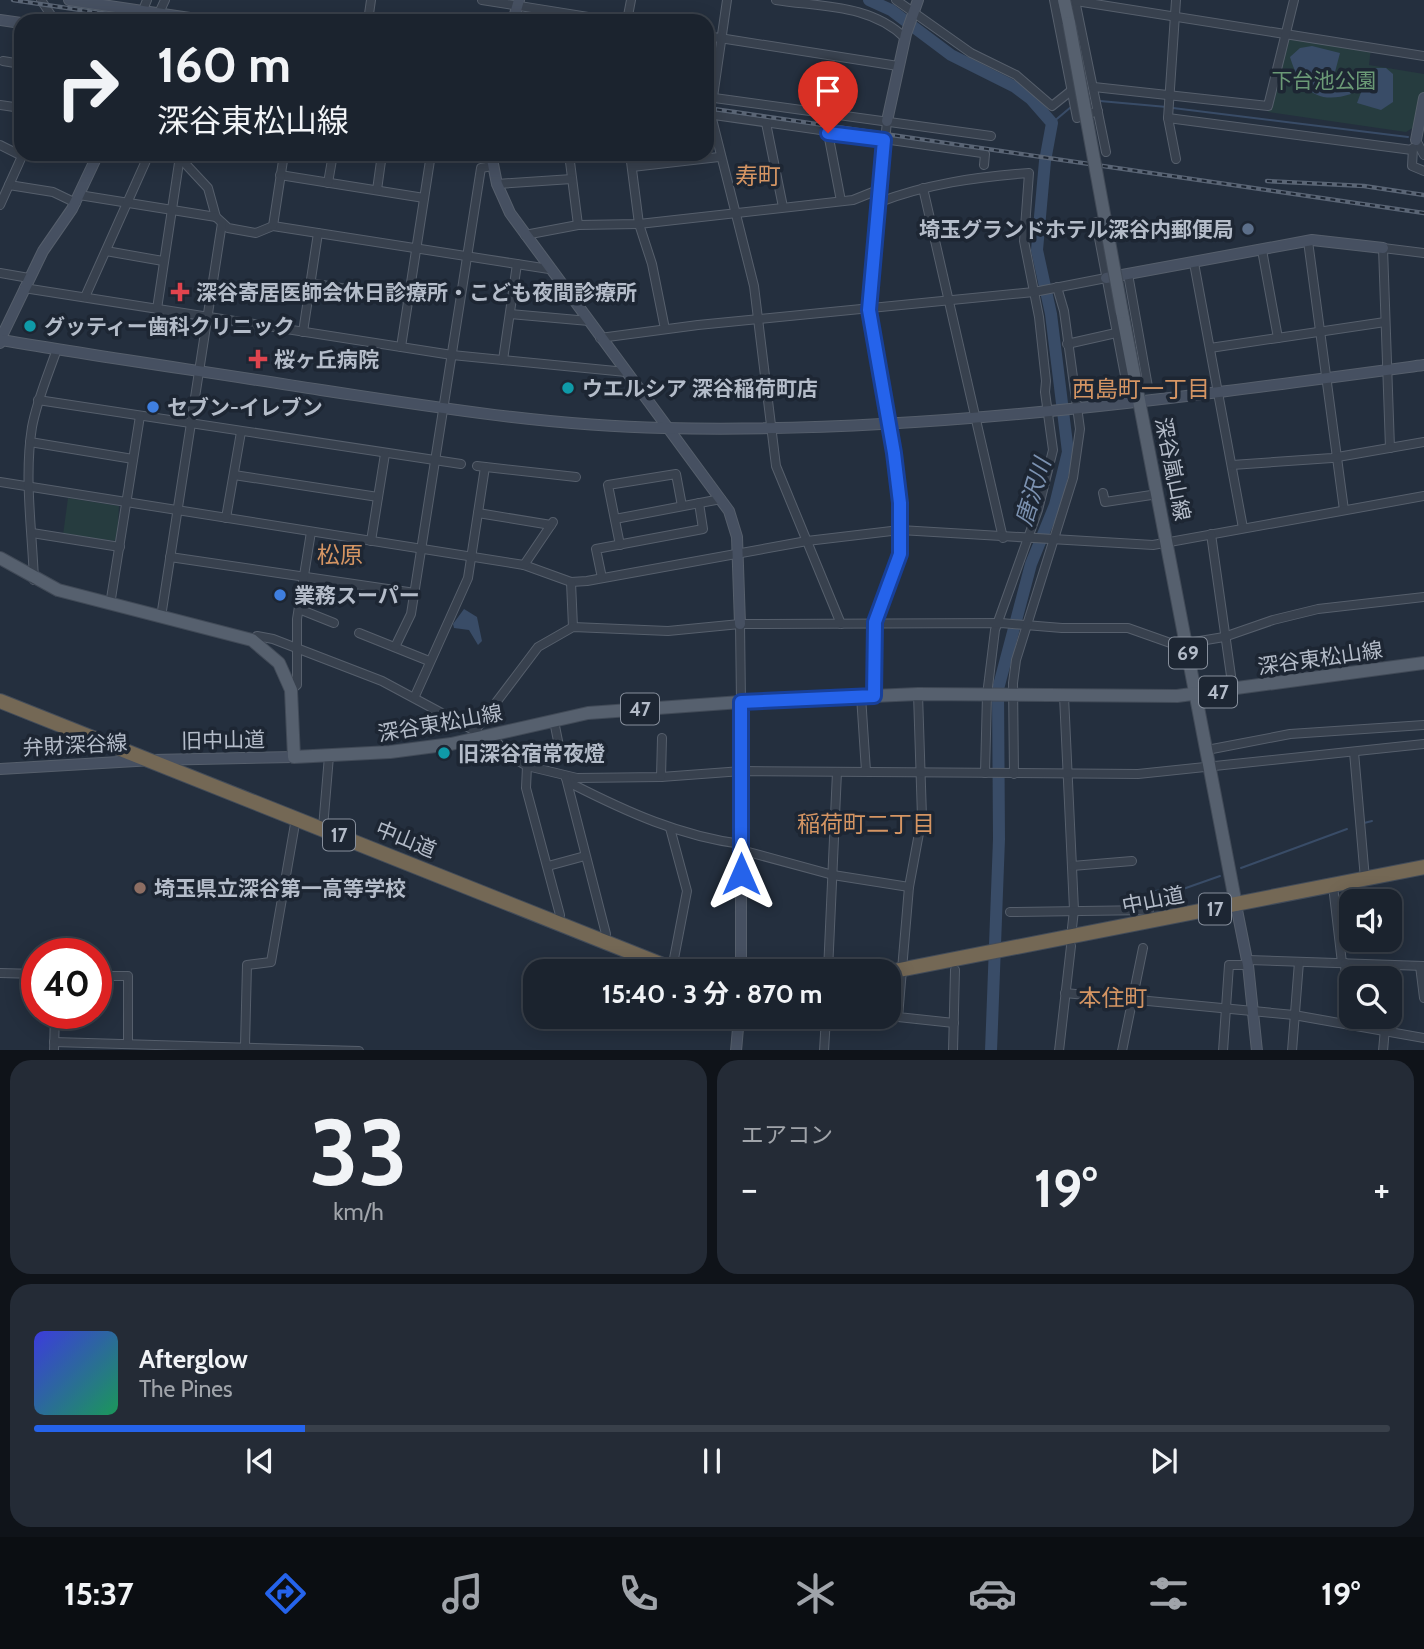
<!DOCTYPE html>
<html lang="ja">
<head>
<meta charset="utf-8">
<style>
	:root { --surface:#1b232e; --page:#242b36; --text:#f1f3f6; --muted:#a0a4aa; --line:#39404a; --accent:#2563eb }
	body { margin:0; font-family:Cabin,"Noto Sans JP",sans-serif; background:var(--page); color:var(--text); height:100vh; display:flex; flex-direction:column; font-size:26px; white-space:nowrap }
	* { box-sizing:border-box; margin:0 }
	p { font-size:23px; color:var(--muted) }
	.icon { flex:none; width:38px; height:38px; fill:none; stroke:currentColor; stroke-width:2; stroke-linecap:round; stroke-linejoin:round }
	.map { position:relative; height:1050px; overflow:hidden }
	.side { display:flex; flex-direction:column; gap:10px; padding:10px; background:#0f1319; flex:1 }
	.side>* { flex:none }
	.hud { position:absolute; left:14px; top:14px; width:700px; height:147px; border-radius:21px; box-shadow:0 4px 18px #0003,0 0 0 2px var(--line); background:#1b232e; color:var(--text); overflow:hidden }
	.fabs { position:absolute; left:1339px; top:889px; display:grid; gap:14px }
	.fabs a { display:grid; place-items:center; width:63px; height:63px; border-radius:14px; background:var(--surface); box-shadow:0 4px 18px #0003,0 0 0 2px var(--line); font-size:35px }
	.speed { position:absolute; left:21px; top:938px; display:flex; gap:14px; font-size:35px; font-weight:700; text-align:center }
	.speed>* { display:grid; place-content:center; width:91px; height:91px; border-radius:50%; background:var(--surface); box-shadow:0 4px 18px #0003,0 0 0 2px var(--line); line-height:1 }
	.speed .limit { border:10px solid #d22; background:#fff; color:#111 }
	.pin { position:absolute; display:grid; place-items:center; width:60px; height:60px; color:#fff; margin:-72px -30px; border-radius:50% 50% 50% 0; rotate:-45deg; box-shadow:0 0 7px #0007 }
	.pin .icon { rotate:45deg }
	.me { position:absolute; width:77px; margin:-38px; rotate:0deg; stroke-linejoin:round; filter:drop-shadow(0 0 5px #0008) }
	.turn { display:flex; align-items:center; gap:24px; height:147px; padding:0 28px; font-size:32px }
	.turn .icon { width:91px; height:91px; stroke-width:2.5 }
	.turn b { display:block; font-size:49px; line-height:60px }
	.big { font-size:52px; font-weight:700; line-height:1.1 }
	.side .tile { flex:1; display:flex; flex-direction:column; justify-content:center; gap:10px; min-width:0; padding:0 24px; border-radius:21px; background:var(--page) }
	.side .dial { align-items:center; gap:0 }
	.dial b { font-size:91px; line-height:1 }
	.song { display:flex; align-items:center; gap:21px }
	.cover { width:84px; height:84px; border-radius:10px; background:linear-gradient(135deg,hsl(240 70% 55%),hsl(150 70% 35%)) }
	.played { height:7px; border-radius:4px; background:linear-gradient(90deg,var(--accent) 20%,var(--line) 20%) }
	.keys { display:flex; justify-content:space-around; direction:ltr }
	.heat { display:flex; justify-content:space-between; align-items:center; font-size:38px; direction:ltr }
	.side .tiles { flex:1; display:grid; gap:10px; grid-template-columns:1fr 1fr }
	.tile:last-child { grid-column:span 2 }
	.trip { position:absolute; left:523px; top:959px; width:378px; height:70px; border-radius:21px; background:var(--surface); box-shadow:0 4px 18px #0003,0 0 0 2px var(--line); font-weight:700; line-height:70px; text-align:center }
	.tab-bar { display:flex; height:112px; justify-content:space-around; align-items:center; background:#0b0e12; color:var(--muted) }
	.tab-bar .icon { width:49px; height:49px }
	.tab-bar .selected { color:var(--accent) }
	.tab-bar b { font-size:32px; color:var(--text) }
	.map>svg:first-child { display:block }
	.green { fill:#263c3f }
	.water { fill:#394c67 }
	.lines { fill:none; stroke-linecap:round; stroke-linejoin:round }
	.stream { stroke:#394c67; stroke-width:2 }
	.river { stroke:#394c67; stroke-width:12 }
	.street-casing { stroke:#565f6c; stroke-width:10 }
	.secondary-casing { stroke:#565f6c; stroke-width:12 }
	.primary-casing { stroke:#414a57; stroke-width:14 }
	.highway-casing { stroke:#434c59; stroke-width:16 }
	.street { stroke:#38414e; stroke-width:8 }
	.secondary { stroke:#465061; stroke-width:10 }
	.primary { stroke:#56606e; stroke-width:12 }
	.highway { stroke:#746855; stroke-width:14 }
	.rail-casing { stroke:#5a6575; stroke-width:4.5 }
	.rail { stroke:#1d2633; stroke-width:2; stroke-dasharray:5; stroke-linecap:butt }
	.primary-bridge-casing { stroke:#414a57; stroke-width:14; stroke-linecap:butt }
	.primary-bridge { stroke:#56606e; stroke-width:12 }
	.route-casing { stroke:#184099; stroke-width:18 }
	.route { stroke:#2563eb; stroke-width:12 }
	.service-dot { fill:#5c6f8a; stroke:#1d2633; stroke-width:2.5 }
	.health-dot { fill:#e0444e; stroke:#1d2633; stroke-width:2.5 }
	.culture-dot { fill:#0f9aa8; stroke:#1d2633; stroke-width:2.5 }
	.shop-dot { fill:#3f7fe0; stroke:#1d2633; stroke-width:2.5 }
	.education-dot { fill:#8d6e63; stroke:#1d2633; stroke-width:2.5 }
	.labels { text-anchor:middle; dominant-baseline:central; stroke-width:7; stroke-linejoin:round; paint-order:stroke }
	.shield { fill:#1d2633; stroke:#878f9c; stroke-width:2 }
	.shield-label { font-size:19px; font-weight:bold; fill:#b4bcc9 }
	.park-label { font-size:21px; fill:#6b9a76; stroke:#1d2633 }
	.poi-label { font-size:21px; font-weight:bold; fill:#b4bcc9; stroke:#1d2633; text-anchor:start }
	.street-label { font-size:21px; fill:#b4bcc9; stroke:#1d2633 }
	.neighbourhood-label { font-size:23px; fill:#d59563; stroke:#1d2633 }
	.water-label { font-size:23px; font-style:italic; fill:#7c92b1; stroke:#1d2633 }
</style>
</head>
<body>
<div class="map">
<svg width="1424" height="1051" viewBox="0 0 1424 1051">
	<rect width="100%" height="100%" fill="#242f3e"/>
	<!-- green -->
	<g class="green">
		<polygon points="1286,34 1371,48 1369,65 1424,74 1424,98 1419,124 1406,132 1268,112"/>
		<polygon points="68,498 119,506 117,541 63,535"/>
	</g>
	<!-- water -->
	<g class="water">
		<path d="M1312 46 1340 53 1335 72 1351 94C1317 105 1300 90 1290 57L1300 48Z"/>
		<polygon points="1376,68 1386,68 1393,74 1393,102 1381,110 1357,103 1369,71"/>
		<polygon points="464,609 477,617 482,641 478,645 469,630 454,628 453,624"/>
	</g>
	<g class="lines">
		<!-- stream -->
		<g class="stream">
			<polyline points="1100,101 1167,107"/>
			<polyline points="1173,108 1408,137"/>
			<polyline points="1052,123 1071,107"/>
			<polyline points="1364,823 1372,821"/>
			<polyline points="1241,868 1347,829"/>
			<polyline points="1154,891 1183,889 1220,876"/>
		</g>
		<!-- river -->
		<polyline class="river" points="869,0 891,10 951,55 1015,87 1031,99 1052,123 1045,161 1037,250 1051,314 1068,452 1055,505 1031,564 998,689 999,839 991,1051"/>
		<defs>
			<g id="street">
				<polyline points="41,0 55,21"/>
				<polyline points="482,0 613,21"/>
				<path d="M776 0C820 7 871 4 905 38"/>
				<polyline points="896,0 971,53 1016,75 1052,106 1072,90"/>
				<polyline points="1054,0 1077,118 1098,111"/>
				<polyline points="1075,0 1106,152"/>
				<polyline points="1176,0 1168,118 1176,159"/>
				<polyline points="1076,1 1424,56"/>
				<polyline points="143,10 147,0"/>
				<polyline points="159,13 165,0"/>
				<polyline points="368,21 371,0"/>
				<polyline points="627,21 631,0"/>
				<polyline points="707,36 898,66"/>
				<polyline points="3,61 21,64"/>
				<polyline points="1094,87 1268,106 1294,0"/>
				<polyline points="707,97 991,136"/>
				<polyline points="713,97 727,0"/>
				<polyline points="0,105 21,108"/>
				<polyline points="707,114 982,153 985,154 984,165"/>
				<polyline points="711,115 754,286 776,466 841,624"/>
				<polyline points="1168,118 1412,150"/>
				<polyline points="766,123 783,207"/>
				<polyline points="828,133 841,201"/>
				<polyline points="1416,140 1424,155"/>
				<polyline points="0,145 22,156"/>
				<polyline points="1413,148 1412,166 1424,171"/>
				<polyline points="569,154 578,225"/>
				<polyline points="630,154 639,224 652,264 665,329"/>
				<polyline points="180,158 208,188 216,217 228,228 256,233 273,226 549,269"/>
				<polyline points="632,167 719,157"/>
				<polyline points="280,175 424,198"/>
				<polyline points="328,183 333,154"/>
				<polyline points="497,184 572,179"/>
				<polyline points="9,185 53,192 76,203"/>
				<polyline points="923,188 1003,538"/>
				<polyline points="377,190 382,154"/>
				<polyline points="79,195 216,217"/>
				<path d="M877 203C926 184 976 177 1029 173L1024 241 1039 317 1046 381 1045 392 1053 450 1038 510 995 630 987 695 985 773"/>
				<polyline points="0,205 23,154"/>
				<polyline points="1096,222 1130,402"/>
				<polyline points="273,226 284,154"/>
				<polyline points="525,235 578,225 639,224 853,200 878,190"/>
				<polyline points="1308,241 1344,510"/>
				<polyline points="1262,250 1278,338"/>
				<polyline points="106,251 163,261"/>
				<polyline points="1194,263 1243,528"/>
				<polyline points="0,273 29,278"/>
				<polyline points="1128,274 1148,387"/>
				<polyline points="310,283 409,299"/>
				<polyline points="24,288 452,355 626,372"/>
				<polyline points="85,297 149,154"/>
				<polyline points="157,309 180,156"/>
				<polyline points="510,314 589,321"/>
				<polyline points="303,332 318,233"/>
				<polyline points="600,338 698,325 1034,292 1106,278"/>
				<polyline points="1067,344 1116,333"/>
				<polyline points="401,347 431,154"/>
				<polyline points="1210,348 1385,322"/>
				<polyline points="503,360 517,264"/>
				<polyline points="38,400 461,464"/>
				<polyline points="30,442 133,459"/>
				<polyline points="1390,448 1383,248 1424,253"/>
				<polyline points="1232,465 1332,458 1424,442"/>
				<polyline points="477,466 576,477"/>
				<polyline points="234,475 378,497"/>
				<polyline points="0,482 524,565 571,582 587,581 807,541 900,530 1153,545 1424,496"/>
				<polyline points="1103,493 1105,502 1158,494"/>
				<polyline points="478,513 551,525"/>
				<polyline points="226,518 241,432"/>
				<polyline points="615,519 721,499"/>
				<polyline points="32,533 120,547"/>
				<polyline points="1211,534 1233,690"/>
				<polyline points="371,541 385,454"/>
				<polyline points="620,545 608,485 676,474 682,506"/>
				<polyline points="170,557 415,593"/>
				<polyline points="524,565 553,522"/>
				<polyline points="602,578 596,549 703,529 699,503"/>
				<path d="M34 580C32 529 24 477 32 427 37 400 48 375 57 349"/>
				<polyline points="571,582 573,627"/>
				<polyline points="110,605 140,416"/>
				<polyline points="299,609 334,623"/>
				<polyline points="161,617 222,223"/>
				<polyline points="740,624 741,702"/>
				<polyline points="359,633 429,661"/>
				<polyline points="252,640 257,636 273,639 382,681 477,732"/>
				<polyline points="395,647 411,614 481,168 492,166"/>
				<polyline points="291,690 297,685 297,619 311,532"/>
				<polyline points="918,694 922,817 909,887 898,1017 954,1023"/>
				<polyline points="415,696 468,578 485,467"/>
				<polyline points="861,696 866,771"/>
				<polyline points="874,696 875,622 900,554 894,453 869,310 887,121"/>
				<polyline points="1064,696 1074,910 1072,928"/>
				<polyline points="554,721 560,751"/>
				<polyline points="476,729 538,647 573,627 668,631 740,624 1001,623 1062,628 1128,628 1176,645 1224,637 1273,620 1318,609 1424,597"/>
				<polyline points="492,735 506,754 527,766 577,778 661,777 742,771 1138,774 1424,744"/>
				<polyline points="1207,750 1290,734 1424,725"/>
				<polyline points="1354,752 1365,879"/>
				<polyline points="527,766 526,788 560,915 557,923"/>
				<polyline points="1014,774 1013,683 1016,660 1073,478 1080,429 1064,311 1057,287"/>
				<polyline points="661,777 662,738"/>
				<path d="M566 778 572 784C627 812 680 836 741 844"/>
				<polyline points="566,778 606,934 603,941"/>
				<polyline points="323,828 329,756"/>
				<polyline points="670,828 687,891 672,969"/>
				<polyline points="741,850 833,875 909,887"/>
				<polyline points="548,866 585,856"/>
				<polyline points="1072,866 1132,861"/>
				<polyline points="1333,886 1342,963"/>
				<polyline points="1010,912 1149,910"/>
				<polyline points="1248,960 1424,966"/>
				<polyline points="1345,963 1346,985"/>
				<polyline points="1420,966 1424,998"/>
				<polyline points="828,971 837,772"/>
				<polyline points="0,973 37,974"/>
				<polyline points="96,976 128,976 128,1043"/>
				<polyline points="1389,978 1390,965"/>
				<polyline points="1065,993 1294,1015 1424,1038"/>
				<polyline points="54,1042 359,1051"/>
				<polyline points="245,1046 247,965 271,962 296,818"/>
				<polyline points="54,1051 55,1013"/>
				<polyline points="824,1051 826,1017"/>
				<polyline points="953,1051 955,970"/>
				<polyline points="1059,1051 1071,946"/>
				<polyline points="1122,1051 1143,948"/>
				<polyline points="1223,1051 1229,965 1248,965"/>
				<polyline points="1292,1051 1299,962"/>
				<polyline points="1383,1051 1386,1017"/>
			</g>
			<g id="secondary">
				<polyline points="69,0 210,21"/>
				<polyline points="0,20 21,23"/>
				<polyline points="513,21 519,0"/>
				<polyline points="887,121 906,34 918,0"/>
				<polyline points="1416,140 1424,98"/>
				<polyline points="491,154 497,184 510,213 729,511 737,537 740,624"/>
				<polyline points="1106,278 1312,240 1383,248"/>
				<polyline points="0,340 43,251 72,209 98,154"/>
				<path d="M0 343 1 340C108 358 215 373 321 390 435 407 549 426 664 428 919 434 1172 399 1424 365"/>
				<polyline points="741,702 741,971"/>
				<polyline points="0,769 153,760 294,757"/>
				<polyline points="1236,905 1248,965 1257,1051"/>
				<polyline points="736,1051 739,1017"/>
			</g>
			<g id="primary">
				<polyline points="1064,0 1069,23"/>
				<polyline points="1122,312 1236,905"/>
				<polyline points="0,558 58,590 252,640 279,663 291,690 294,757 390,752 451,744 588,713 741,702 918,694 1177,696 1424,663"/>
			</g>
			<g id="highway">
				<polyline points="0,701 678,971"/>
				<polyline points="889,972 1424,867"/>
			</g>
		</defs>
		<!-- street casing -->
		<use href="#street" class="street-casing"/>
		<!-- secondary casing -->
		<use href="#secondary" class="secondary-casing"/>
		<!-- primary casing -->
		<use href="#primary" class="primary-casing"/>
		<!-- highway casing -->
		<use href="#highway" class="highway-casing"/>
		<!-- street -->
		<use href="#street" class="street"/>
		<!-- secondary -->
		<use href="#secondary" class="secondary"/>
		<!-- primary -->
		<use href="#primary" class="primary"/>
		<!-- highway -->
		<use href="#highway" class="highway"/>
		<defs>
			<g id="rail">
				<polyline points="13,0 155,21"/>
				<polyline points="707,108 1424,213"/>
				<polyline points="1267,181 1364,186 1424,195"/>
			</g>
		</defs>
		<!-- rail casing -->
		<use href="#rail" class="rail-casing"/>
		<!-- rail -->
		<use href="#rail" class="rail"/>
		<defs>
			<polyline id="primary-bridge" points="1069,23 1122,312"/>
		</defs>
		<!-- primary-bridge casing -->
		<use href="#primary-bridge" class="primary-bridge-casing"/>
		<!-- primary-bridge -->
		<use href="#primary-bridge" class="primary-bridge"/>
	</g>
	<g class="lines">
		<defs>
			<polyline id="route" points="741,874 741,702 874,696 875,622 900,554 900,503 894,453 869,310 884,140 828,133"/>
		</defs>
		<!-- route casing -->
		<use href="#route" class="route-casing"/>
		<!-- route -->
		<use href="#route" class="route"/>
	</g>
	<!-- markers -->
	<circle class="service-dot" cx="1248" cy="229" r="7"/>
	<g class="health-dot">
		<path d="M176.5 281.5h7v7h7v7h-7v7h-7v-7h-7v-7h7z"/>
		<path d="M254.5 348.5h7v7h7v7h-7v7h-7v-7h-7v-7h7z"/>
	</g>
	<g class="culture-dot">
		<circle cx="30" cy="326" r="7"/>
		<circle cx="568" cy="388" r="7"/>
		<circle cx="444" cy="753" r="7"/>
	</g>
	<g class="shop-dot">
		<circle cx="153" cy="407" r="7"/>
		<circle cx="280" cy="595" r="7"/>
	</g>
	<circle class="education-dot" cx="140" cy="888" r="7"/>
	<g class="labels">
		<!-- shield labels -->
		<g class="shield">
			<rect x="1169" y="637.5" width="38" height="31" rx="5"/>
			<rect x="1199" y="676.5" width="38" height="31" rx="5"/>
			<rect x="621" y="693.5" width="38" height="31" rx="5"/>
			<rect x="323" y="819.5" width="32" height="31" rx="5"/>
			<rect x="1199" y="893.5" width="32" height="31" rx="5"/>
		</g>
		<g class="shield-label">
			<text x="1188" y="653">69</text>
			<text x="1218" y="692">47</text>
			<text x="640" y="709">47</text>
			<text x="339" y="835">17</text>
			<text x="1215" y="909">17</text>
		</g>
		<!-- park labels -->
		<g class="park-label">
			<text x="1324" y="80">下台池公園</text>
		</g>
		<!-- poi labels -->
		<g class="poi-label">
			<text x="1234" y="229" text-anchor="end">埼玉グランドホテル深谷内郵便局</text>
			<text x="196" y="292">深谷寄居医師会休日診療所・こども夜間診療所</text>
			<text x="44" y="326">グッティー歯科クリニック</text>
			<text x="274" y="359">桜ヶ丘病院</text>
			<text x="582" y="388">ウエルシア 深谷稲荷町店</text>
			<text x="167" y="407">セブン-イレブン</text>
			<text x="294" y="595">業務スーパー</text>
			<text x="458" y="753">旧深谷宿常夜燈</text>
			<text x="154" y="888">埼玉県立深谷第一高等学校</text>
		</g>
		<!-- street labels -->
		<g class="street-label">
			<text transform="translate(1173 469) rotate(79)">深谷嵐山線</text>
			<text transform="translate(1320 658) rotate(-8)">深谷東松山線</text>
			<text transform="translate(440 723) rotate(-10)">深谷東松山線</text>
			<text transform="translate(223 740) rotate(-1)">旧中山道</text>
			<text transform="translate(75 745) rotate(-3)">弁財深谷線</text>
			<text transform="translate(406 839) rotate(22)">中山道</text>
			<text transform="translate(1153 900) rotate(-11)">中山道</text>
		</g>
		<!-- neighbourhood labels -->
		<g class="neighbourhood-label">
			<text x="758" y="176">寿町</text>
			<text x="1141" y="389">西島町一丁目</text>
			<text x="340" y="555">松原</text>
			<text x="866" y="824">稲荷町二丁目</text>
			<text x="1113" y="998">本住町</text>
		</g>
		<!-- water labels -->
		<g class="water-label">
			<text transform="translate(1033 492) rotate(-73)">唐沢川</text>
		</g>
	</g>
</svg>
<div class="fabs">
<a><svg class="icon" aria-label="sound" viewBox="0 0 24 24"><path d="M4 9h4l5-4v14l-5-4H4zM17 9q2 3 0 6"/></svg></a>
<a><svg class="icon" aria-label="search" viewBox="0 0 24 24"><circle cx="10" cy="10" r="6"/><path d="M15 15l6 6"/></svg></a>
</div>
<div class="speed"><div class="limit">40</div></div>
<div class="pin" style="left:828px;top:133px;background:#d93025"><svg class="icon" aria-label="arrive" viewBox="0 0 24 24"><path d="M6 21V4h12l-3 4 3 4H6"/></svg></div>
<svg class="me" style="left:741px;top:874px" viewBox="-20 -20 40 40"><path d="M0-17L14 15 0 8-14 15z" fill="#2563eb" stroke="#fff" stroke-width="4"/></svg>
<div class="trip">15:40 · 3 分 · 870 m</div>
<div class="hud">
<div class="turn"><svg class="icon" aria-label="right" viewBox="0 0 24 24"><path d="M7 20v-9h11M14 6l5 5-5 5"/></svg><div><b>160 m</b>深谷東松山線</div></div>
</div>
</div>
<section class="side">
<div class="tiles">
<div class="tile dial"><b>33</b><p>km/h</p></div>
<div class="tile"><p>エアコン</p>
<div class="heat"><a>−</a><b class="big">19°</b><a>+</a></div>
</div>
<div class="tile">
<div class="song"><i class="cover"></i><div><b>Afterglow</b><p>The Pines</p></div></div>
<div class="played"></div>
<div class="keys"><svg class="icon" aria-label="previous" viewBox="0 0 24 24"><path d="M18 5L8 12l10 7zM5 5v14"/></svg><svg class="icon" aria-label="pause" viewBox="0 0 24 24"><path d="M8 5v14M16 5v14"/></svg><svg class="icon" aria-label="next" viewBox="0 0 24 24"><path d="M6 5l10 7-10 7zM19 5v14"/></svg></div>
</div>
</div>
</section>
<nav class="tab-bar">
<b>15:37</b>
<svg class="icon selected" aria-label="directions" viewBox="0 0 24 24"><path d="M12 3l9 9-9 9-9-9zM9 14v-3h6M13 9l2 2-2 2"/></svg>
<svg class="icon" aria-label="music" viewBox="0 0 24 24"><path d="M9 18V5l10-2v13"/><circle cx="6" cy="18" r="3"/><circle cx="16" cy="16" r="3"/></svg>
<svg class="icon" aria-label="phone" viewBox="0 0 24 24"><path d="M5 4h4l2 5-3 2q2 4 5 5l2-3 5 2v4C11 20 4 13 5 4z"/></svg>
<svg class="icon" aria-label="climate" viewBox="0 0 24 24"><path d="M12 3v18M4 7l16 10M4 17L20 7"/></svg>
<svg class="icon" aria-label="car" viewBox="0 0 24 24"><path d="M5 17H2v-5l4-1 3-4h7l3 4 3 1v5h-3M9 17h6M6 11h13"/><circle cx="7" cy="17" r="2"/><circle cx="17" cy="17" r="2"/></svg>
<svg class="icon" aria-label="filters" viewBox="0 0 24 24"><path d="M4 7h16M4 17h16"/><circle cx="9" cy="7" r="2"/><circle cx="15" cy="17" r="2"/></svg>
<b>19°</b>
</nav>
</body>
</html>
